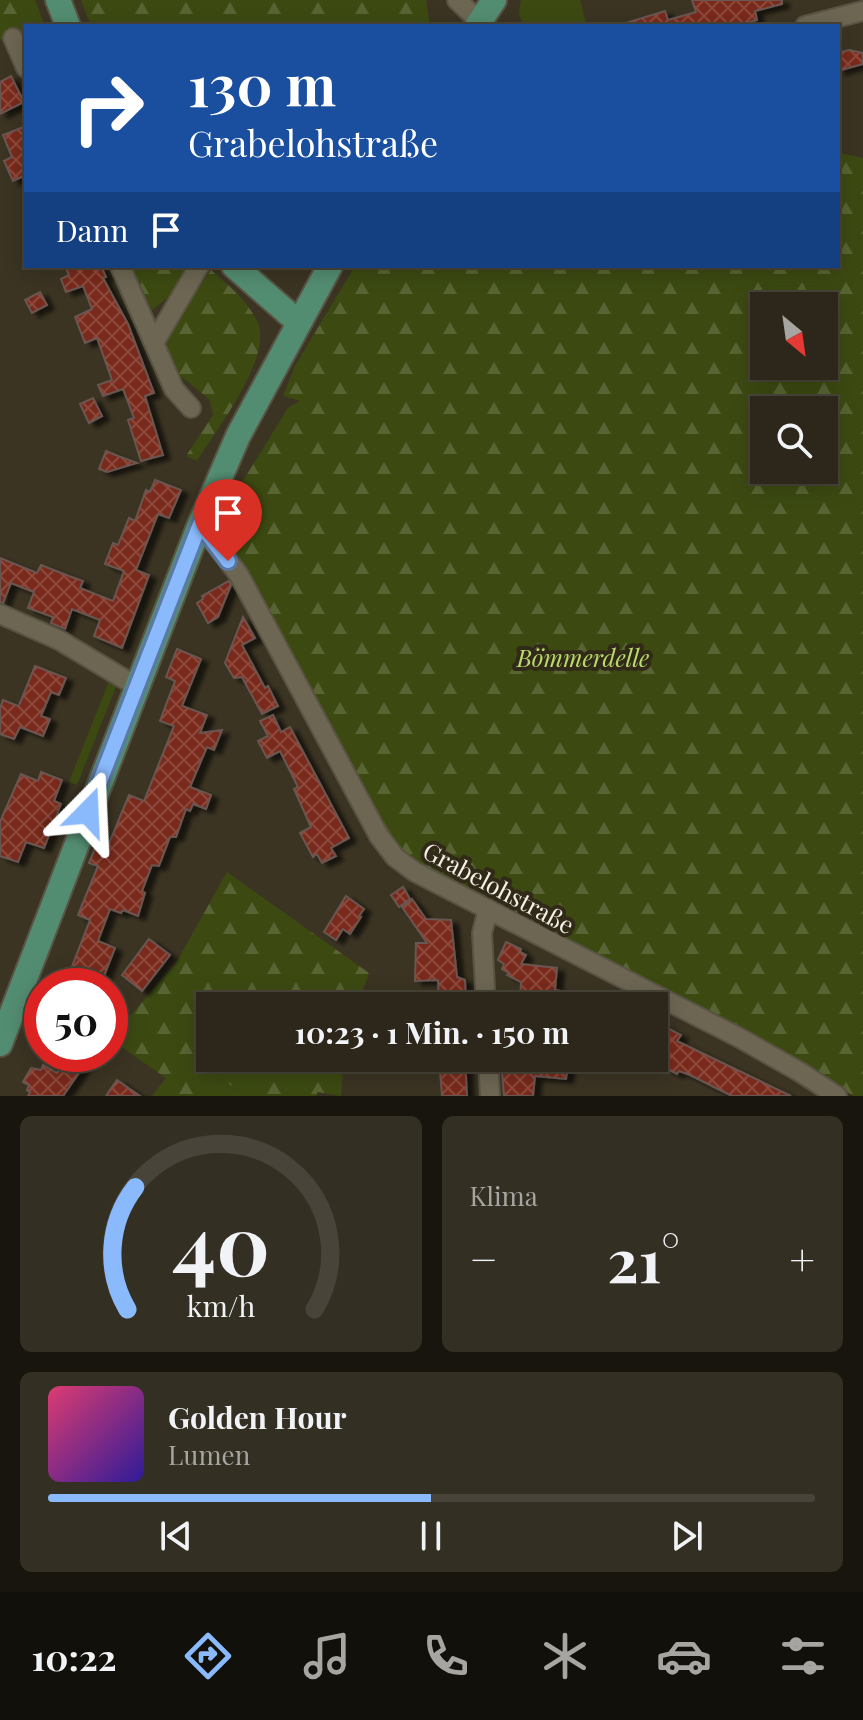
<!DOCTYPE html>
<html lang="de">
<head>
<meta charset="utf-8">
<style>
	:root { --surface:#2c271a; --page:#342f23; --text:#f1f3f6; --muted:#a6a5a2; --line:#484439; --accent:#8abafc }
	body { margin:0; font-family:"Playfair Display",serif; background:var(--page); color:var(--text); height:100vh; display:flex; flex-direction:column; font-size:30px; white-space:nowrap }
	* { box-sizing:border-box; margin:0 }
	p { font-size:26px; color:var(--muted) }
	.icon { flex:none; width:44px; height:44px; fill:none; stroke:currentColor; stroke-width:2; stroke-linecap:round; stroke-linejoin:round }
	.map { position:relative; height:1096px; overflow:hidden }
	.drawer { display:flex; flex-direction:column; gap:20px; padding:20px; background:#18150e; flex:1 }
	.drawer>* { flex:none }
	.hud { position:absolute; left:24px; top:24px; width:816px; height:244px; border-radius:0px; box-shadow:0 4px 20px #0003,0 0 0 2px var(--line); background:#1a4fa0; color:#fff; overflow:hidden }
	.needle { width:52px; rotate:151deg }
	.tools { position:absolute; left:750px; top:292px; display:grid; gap:16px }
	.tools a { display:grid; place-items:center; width:88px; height:88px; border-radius:0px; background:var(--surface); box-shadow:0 4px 20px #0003,0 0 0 2px var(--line); font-size:40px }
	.speed { position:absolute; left:24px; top:968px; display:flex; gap:16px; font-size:40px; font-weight:700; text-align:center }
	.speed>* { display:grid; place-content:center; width:104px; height:104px; border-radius:50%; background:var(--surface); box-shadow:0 4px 20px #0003,0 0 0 2px var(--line); line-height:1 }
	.speed .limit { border:12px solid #d22; background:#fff; color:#111 }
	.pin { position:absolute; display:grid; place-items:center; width:68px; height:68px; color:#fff; margin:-82px -34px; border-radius:50% 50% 50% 0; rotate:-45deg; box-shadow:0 0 8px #0007 }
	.pin .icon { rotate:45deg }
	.me { position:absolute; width:88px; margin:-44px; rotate:21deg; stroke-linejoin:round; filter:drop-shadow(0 0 6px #0008) }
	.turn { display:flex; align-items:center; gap:28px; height:168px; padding:0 32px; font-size:36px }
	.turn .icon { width:104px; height:104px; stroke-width:2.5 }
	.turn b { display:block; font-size:56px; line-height:68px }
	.then { display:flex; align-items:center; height:76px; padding:0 32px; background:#0003; gap:16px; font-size:30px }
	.big { font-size:60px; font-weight:700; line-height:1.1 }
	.drawer .widget { flex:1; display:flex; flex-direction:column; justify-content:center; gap:12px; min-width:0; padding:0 28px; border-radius:12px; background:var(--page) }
	.drawer .dial { align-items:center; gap:0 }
	.dial svg { height:208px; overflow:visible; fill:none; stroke:var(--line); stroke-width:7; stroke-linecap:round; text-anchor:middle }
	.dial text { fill:var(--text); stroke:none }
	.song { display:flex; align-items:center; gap:24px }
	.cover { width:96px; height:96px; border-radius:12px; background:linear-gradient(135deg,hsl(340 70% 55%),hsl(250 70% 35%)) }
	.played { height:8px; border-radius:4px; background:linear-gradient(90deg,var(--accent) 50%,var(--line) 50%) }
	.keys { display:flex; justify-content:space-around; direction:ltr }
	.heat { display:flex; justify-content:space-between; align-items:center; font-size:44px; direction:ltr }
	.drawer .tiles { flex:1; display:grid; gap:20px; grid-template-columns:1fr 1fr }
	.widget:last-child { grid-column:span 2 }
	.trip { position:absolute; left:196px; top:992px; width:472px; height:80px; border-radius:0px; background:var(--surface); box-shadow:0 4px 20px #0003,0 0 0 2px var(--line); font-weight:700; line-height:80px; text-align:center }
	.tab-bar { display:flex; height:128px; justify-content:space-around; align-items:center; background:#12100a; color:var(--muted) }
	.tab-bar .icon { width:56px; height:56px }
	.tab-bar .on { color:var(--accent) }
	.tab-bar b { font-size:36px; color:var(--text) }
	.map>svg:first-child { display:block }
	.green { fill:#3c4a12 }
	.forest { fill:url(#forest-firs); fill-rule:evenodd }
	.building { fill:url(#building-cross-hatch); stroke:#6b5651; stroke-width:2; filter:url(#shadow) }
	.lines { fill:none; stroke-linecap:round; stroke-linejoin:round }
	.minor-casing { stroke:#595344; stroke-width:22 }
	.major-casing { stroke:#595344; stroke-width:28 }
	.minor { stroke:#6d6653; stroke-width:18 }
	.major { stroke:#538d71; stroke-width:24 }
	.route-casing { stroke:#5a79a4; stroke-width:20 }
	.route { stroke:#8abafc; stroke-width:14 }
	.labels { text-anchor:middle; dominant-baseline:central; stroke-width:8; stroke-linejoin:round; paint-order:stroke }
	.park-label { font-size:24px; font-style:italic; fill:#bada6a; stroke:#312a19 }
	.street-label { font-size:24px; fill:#f5f0e6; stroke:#312a19 }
</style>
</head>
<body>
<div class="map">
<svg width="863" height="1096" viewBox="0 0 863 1096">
	<defs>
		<pattern id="forest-firs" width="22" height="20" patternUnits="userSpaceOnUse" patternTransform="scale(2)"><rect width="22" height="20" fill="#3c4a12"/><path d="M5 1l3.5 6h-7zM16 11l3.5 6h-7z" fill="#596434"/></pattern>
		<pattern id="building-cross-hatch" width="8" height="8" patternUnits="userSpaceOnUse" patternTransform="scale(2)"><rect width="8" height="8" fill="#792a1b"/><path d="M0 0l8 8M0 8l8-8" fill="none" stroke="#8d493c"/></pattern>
		<filter id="shadow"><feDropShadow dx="7" dy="4" stdDeviation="2" flood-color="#0009"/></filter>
	</defs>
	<rect width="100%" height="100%" fill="#3b3423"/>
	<!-- green -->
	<g class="green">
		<polygon points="521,0 580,0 587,26 523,26 519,14"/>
		<polygon points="109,681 117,684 77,785 69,782"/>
		<polygon points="220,1079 248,1096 203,1096"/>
	</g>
	<!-- forest -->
	<g class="forest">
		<polygon points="0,0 35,0 45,26 26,26 26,51 15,29 0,40"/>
		<polygon points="81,0 426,0 430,26 383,26 376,22 372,26 91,26"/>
		<path d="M840 153 863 158V1096H853L806 1065 420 865 396 847 373 817 224 540 231 500 288 408 300 401 283 396 295 366 355 266H838ZM764 306H824V366H764ZM764 410H824V470H764Z"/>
		<polygon points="131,266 186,266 176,291 152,310"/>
		<path d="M211 270C228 285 247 300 257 321 275 355 216 430 197 461L186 456 213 415 209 399 176 372 166 345 178 318Z"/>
		<polygon points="227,872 369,973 357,1006 210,1006 210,1058 344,1058 341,1096 317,1092 317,1096 241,1096 242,1092 220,1079 203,1096 152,1096 166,1078 110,1039 176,963"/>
	</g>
	<!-- building -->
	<g class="building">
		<polygon points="692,0 782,0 782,4 755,11 757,20 735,26 626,26 626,23 665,11 668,20 696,12"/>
		<polygon points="849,50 863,53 863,64 838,71 838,53"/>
		<polygon points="11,76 24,102 0,114 0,82"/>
		<polygon points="26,126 26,175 13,181 4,161 12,157 3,135"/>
		<polygon points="65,266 101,266 106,277 103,278 128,324 154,393 145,396 163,455 141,461 128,420 134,418 123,389 103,396 98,385 112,380 97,338 85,343 75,317 92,309 83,286 66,292 61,279 69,275"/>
		<polygon points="40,292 47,305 32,313 25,300"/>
		<polygon points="93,398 102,416 89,423 80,404"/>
		<polygon points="106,451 118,456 137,463 107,472 99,469"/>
		<polygon points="155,480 181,490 169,518 158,514 136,570 149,575 122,648 94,636 100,620 72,609 65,629 51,623 53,617 28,608 34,592 11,583 3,603 0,602 0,558 37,573 41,565 69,576 83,581 80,588 113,601 124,571 105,564 113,543 118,545 129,518 135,521 146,490 150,492"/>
		<polygon points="229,581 231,585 218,617 208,623 197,603 203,599 202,596"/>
		<polygon points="243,617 255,638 242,645 265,688 268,686 278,706 262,714 242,677 234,678 225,663"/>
		<polygon points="177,649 201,659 182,706 207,715 200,733 222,730 214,750 207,747 190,787 211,795 206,809 193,804 190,811 186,809 176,837 170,837 159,866 152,865 142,891 145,893 138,916 123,910 121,913 110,909 98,941 115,948 100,986 92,986 68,977 90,920 78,915 98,866 89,863 98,841 108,846 129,795 144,801 174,726 160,721 175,681 166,677"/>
		<polygon points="35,666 66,678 59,695 51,692 41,716 50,719 43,736 20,727 14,739 0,734 0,708 3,700 18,706 20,703"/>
		<polygon points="273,715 281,732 290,727 349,838 331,848 336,856 322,863 317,854 313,857 300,833 311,827 294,789 298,787 280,751 267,758 258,741 268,736 260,721"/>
		<polygon points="41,772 62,780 54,801 61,804 44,848 26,842 18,862 0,856 0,822 21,774 38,781"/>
		<polygon points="403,887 410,899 399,907 391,895"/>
		<polygon points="346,896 364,909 359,916 361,917 350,934 343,929 336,940 324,932"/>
		<polygon points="412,899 426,919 451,920 457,977 465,980 466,1006 439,1006 438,980 415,981 416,943 427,943 402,907"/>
		<polygon points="149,939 170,955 142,991 122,975"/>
		<polygon points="506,942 521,949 520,952 526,955 521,964 557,968 555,990 587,995 585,1006 563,1006 563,1003 520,1000 521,982 507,975 509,973 502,969 504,964 498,960"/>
		<polygon points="658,1023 681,1035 677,1041 791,1096 732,1096 690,1075 679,1071 677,1074 664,1067 668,1059 654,1052 654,1031"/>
		<polygon points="75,1054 92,1054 63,1096 28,1096 30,1092 27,1090 29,1085 23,1082 31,1068 41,1070 43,1065 57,1073 61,1066 65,1068"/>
		<polygon points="439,1058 465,1058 467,1096 442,1096"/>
		<polygon points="569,1058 566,1079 535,1076 533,1096 504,1096 501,1059"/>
		<polygon points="117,1080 140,1096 106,1096"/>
	</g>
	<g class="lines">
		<defs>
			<g id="minor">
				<polyline points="457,0 484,26"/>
				<polyline points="805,26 863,11"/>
				<polyline points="13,38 26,68"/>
				<polyline points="120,266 174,389 191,408"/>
				<polyline points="154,343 199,266"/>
				<polyline points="200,524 239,575 379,836 395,857 415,872 738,1037 800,1072 837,1096"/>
				<polyline points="0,614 59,640 136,686"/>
				<polyline points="486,1006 482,933 488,909"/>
				<polyline points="488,1058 490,1096"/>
			</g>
			<g id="major">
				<polyline points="58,0 68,26"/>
				<polyline points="477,26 494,0"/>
				<polyline points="234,266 298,322"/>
				<polyline points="0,1044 200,524 238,436 330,266"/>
			</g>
		</defs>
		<!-- minor casing -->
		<use href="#minor" class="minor-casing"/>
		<!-- major casing -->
		<use href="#major" class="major-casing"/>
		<!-- minor -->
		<use href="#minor" class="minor"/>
		<!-- major -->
		<use href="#major" class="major"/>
	</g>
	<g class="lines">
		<defs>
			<polyline id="route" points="88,812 200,524 228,561"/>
		</defs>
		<!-- route casing -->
		<use href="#route" class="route-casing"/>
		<!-- route -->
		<use href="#route" class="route"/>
	</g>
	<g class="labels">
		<!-- park labels -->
		<g class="park-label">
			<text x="583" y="657">Bömmerdelle</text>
		</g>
		<!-- street labels -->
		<g class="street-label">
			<text transform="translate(499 887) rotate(28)">Grabelohstraße</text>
		</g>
	</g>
</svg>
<div class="tools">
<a><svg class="needle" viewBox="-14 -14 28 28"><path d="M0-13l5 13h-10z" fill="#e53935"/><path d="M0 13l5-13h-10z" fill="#a6a5a2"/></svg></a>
<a><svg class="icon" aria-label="search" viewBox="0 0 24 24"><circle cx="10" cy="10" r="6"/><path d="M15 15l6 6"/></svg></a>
</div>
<div class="speed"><div class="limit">50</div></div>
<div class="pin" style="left:228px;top:561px;background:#d93025"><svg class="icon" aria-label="arrive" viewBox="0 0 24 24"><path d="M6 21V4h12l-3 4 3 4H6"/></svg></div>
<svg class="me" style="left:88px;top:812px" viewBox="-20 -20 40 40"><path d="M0-17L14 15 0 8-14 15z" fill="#8abafc" stroke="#fff" stroke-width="4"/></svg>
<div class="trip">10:23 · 1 Min. · 150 m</div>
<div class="hud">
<div class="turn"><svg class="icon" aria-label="right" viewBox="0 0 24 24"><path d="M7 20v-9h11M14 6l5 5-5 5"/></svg><div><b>130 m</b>Grabelohstraße</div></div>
<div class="then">Dann<svg class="icon" aria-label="arrive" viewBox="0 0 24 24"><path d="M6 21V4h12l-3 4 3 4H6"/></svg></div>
</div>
</div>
<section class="drawer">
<div class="tiles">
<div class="widget dial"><svg viewBox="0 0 100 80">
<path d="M14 69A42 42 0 1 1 86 69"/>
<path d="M14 69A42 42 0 0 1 17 22" stroke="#8abafc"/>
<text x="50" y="56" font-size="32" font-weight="700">40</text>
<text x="50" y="72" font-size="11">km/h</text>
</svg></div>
<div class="widget"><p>Klima</p>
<div class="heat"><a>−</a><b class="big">21°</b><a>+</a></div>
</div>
<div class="widget">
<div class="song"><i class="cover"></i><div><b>Golden Hour</b><p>Lumen</p></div></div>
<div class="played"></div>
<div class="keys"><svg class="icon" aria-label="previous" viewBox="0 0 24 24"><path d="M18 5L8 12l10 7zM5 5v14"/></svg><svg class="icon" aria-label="pause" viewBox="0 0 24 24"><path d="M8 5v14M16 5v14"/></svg><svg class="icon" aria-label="next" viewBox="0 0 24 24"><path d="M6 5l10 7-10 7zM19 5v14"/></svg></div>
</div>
</div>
</section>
<nav class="tab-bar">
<b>10:22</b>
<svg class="icon on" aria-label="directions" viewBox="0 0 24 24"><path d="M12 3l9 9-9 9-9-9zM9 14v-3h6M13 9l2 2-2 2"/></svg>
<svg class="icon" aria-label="music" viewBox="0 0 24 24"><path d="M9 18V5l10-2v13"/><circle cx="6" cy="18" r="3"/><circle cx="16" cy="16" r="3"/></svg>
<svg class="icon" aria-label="phone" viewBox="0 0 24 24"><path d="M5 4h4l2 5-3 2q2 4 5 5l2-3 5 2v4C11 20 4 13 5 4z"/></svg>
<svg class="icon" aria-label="climate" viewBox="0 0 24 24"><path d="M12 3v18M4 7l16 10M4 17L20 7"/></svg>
<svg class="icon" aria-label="car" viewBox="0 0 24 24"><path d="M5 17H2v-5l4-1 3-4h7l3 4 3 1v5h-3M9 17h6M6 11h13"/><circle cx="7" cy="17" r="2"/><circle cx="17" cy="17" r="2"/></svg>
<svg class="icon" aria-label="filters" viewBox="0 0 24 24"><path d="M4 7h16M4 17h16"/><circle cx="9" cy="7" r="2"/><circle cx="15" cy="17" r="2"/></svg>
</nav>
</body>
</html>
